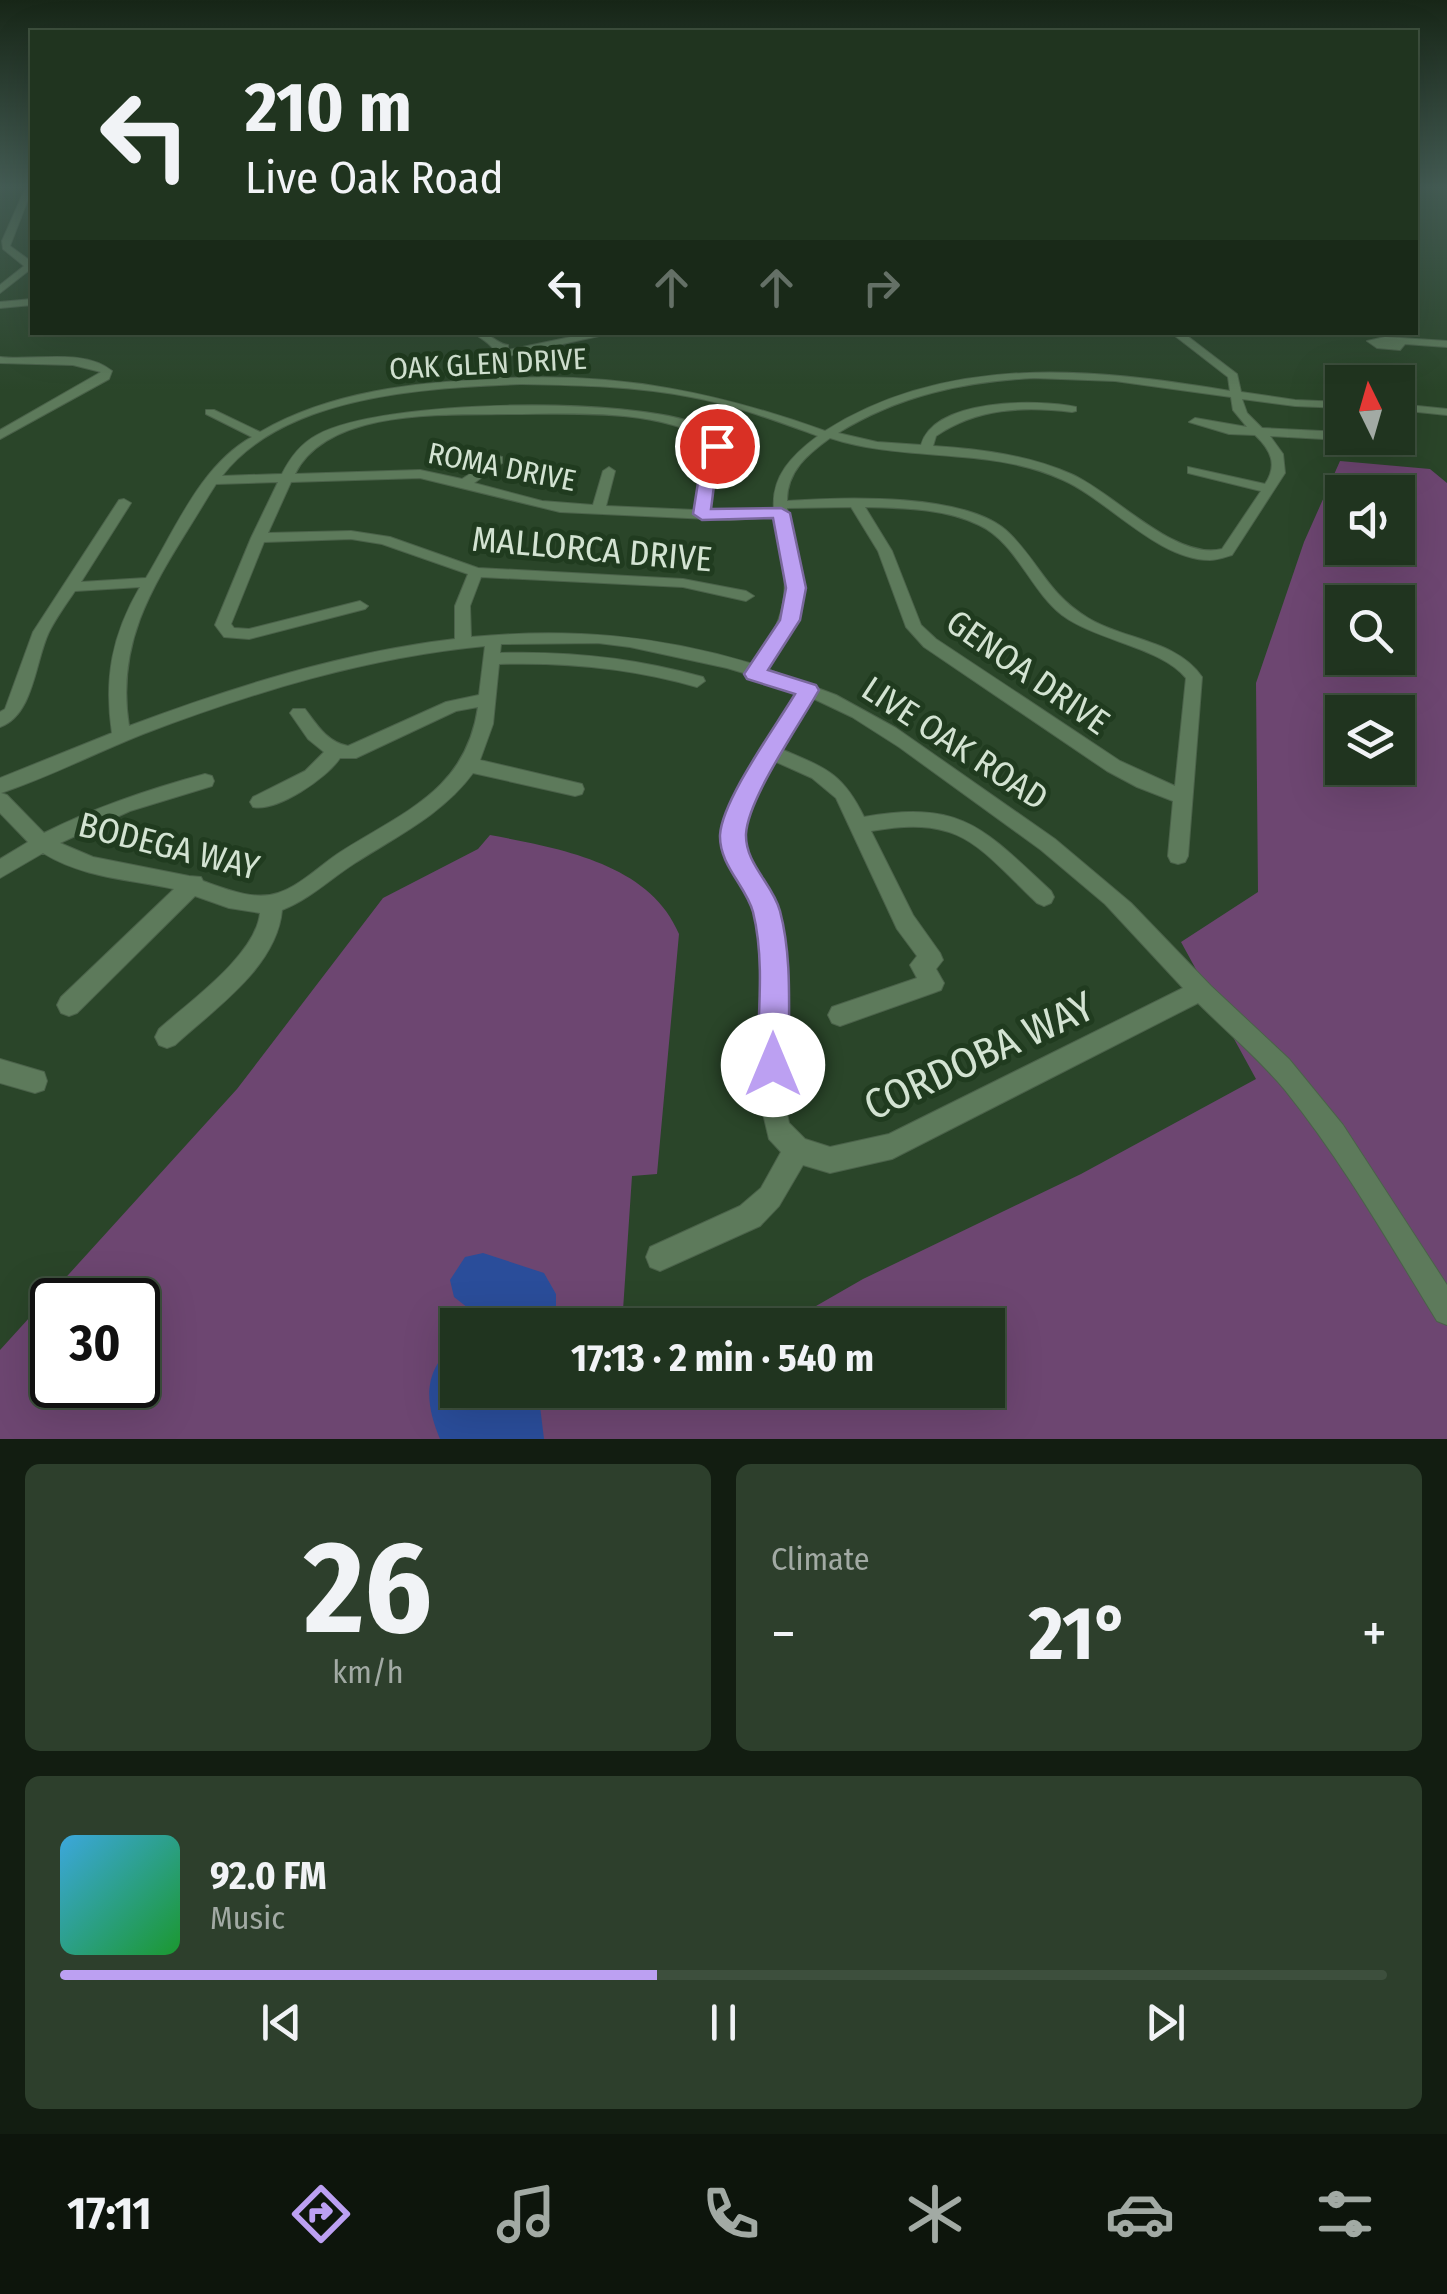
<!DOCTYPE html>
<html lang="en">
<head>
<meta charset="utf-8">
<style>
	:root { --surface:#20341f; --page:#2d3f2c; --text:#f1f3f6; --muted:#a2aaa4; --line:#3d4f3d; --accent:#bca0f2 }
	body { margin:0; font-family:"Fira Sans Condensed",sans-serif; background:var(--page); color:var(--text); height:100vh; display:flex; flex-direction:column; font-size:38px; white-space:nowrap }
	* { box-sizing:border-box; margin:0 }
	p { font-size:32px; color:var(--muted) }
	.icon { flex:none; width:55px; height:55px; fill:none; stroke:currentColor; stroke-width:2; stroke-linecap:round; stroke-linejoin:round }
	.map { position:relative; height:1439px; overflow:hidden }
	.details { display:flex; flex-direction:column; gap:25px; padding:25px; background:#121d11; flex:1 }
	.details>* { flex:none }
	.hud { position:absolute; left:30px; top:30px; width:1388px; height:305px; border-radius:0px; box-shadow:0 10px 40px #0002,0 0 0 2px var(--line); background:#20341f; color:var(--text); overflow:hidden }
	.needle { width:65px; rotate:355deg }
	.fabs { position:absolute; left:1325px; top:365px; display:grid; gap:20px }
	.fabs a { display:grid; place-items:center; width:90px; height:90px; border-radius:0px; background:var(--surface); box-shadow:0 10px 40px #0002,0 0 0 2px var(--line); font-size:50px }
	.speed { position:absolute; left:30px; top:1278px; display:flex; gap:20px; font-size:50px; font-weight:700; text-align:center }
	.speed>* { display:grid; place-content:center; width:130px; height:130px; border-radius:50%; background:var(--surface); box-shadow:0 10px 40px #0002,0 0 0 2px var(--line); line-height:1 }
	.speed .limit { border:5px solid #111; border-radius:15px; background:#fff; color:#111 }
	.pin { position:absolute; display:grid; place-items:center; width:85px; height:85px; color:#fff; margin:-42px; border:5px solid #fff; border-radius:50%; box-shadow:0 2px 10px #0007 }
	.me { position:absolute; width:110px; margin:-55px; rotate:0deg; stroke-linejoin:round; filter:drop-shadow(0 0 8px #0008) }
	.turn { display:flex; align-items:center; gap:35px; height:210px; padding:0 50px; font-size:45px }
	.turn .icon { width:130px; height:130px; stroke-width:2.5 }
	.turn b { display:block; font-size:70px; line-height:85px }
	.lanes { display:flex; align-items:center; height:95px; padding:0 50px; background:#0003; justify-content:center; gap:50px; direction:ltr }
	.lanes .off { opacity:.35 }
	.big { font-size:75px; font-weight:700; line-height:1.1 }
	.details .widget { flex:1; display:flex; flex-direction:column; justify-content:center; gap:15px; min-width:0; padding:0 35px; border-radius:15px; background:var(--page) }
	.details .dial { align-items:center; gap:0 }
	.dial b { font-size:130px; line-height:1 }
	.song { display:flex; align-items:center; gap:30px }
	.cover { width:120px; height:120px; border-radius:15px; background:linear-gradient(135deg,hsl(200 70% 55%),hsl(130 70% 35%)) }
	.played { height:10px; border-radius:5px; background:linear-gradient(90deg,var(--accent) 45%,var(--line) 45%) }
	.keys { display:flex; justify-content:space-around; direction:ltr }
	.heat { display:flex; justify-content:space-between; align-items:center; font-size:55px; direction:ltr }
	.details .tiles { flex:1; display:grid; gap:25px; grid-template-columns:1fr 1fr }
	.widget:last-child { grid-column:span 2 }
	.trip { position:absolute; left:440px; top:1308px; width:565px; height:100px; border-radius:0px; background:var(--surface); box-shadow:0 10px 40px #0002,0 0 0 2px var(--line); font-weight:700; line-height:100px; text-align:center }
	.menu { display:flex; height:160px; justify-content:space-around; align-items:center; background:#0d150c; color:var(--muted) }
	.menu .icon { width:70px; height:70px }
	.menu .current { color:var(--accent) }
	.menu b { font-size:45px; color:var(--text) }
	.map>svg:first-child { display:block }
	.green { fill:#6d4671; fill-rule:evenodd }
	.water { fill:#2a4d9a }
	.lines { fill:none; stroke-linecap:round; stroke-linejoin:round }
	.minor-casing { stroke:#4b624a; stroke-width:2 }
	.minor { fill:#5d7a5b; fill-rule:evenodd }
	.route { fill:#bca0f2; stroke:#7a689d; stroke-width:2.5 }
	.labels { text-anchor:middle; dominant-baseline:central; stroke-width:10; stroke-linejoin:round; paint-order:stroke }
	.far-street-label { font-size:30px; fill:#d3e3d2; stroke:#203b1f }
	.street-label { font-size:35px; fill:#d3e3d2; stroke:#203b1f }
	.near-street-label { font-size:42px; fill:#d3e3d2; stroke:#203b1f }
</style>
</head>
<body>
<div class="map">
<svg width="1447" height="1439" viewBox="0 0 1447 1439">
	<rect width="100%" height="100%" fill="#2a4529"/>
	<!-- green -->
	<path class="green" d="M1340 461 1430 469 1447 483V1439H0V1350L237 1089 383 898 478 849 490 835C558 848 650 863 679 934L657 1174 632 1176 622 1325H458V1390H620L635 1410 669 1390H988V1325H783L863 1279 1081 1174 1256 1079 1181 942 1258 892 1256 683 1304 542ZM1342 492H1398V548H1342ZM1342 602H1398V658H1342ZM1342 712H1398V768H1342ZM52 1300H138V1385H52Z"/>
	<!-- water -->
	<g class="water">
		<polygon points="483,1253 544,1273 556,1294 556,1325 475,1325 477,1315 454,1297 450,1280 465,1257"/>
		<path d="M457 1343 458 1390H538L544 1439H440C424 1401 423 1369 457 1343Z"/>
	</g>
	<g class="lines">
		<defs>
			<g id="minor">
				<polygon points="25,189 32,189 10,246 32,262 32,268 0,293 0,285 24,266 3,249 2,241"/>
				<polygon points="32,299 32,305 0,308 0,302"/>
				<path d="M472 332C492 332 496 344 508 345V350L595 332H617L508 356V378C622 373 719 393 825 431 949 353 1093 368 1230 391L1228 377 1170 332H1182L1237 374 1241 392 1295 400 1342 402V408L1295 406 1242 399 1247 413 1262 428 1342 432V438H1347L1342 440 1270 436 1283 454 1285 473 1232 555C1225 557 1217 560 1210 560 1158 560 1108 500 1063 480 989 446 906 463 830 438 808 454 787 471 787 501 842 497 970 492 1010 534 1040 564 1048 594 1088 618 1124 640 1177 640 1202 677L1188 856 1185 862 1178 864 1171 862 1168 856 1173 801 1137 787 1107 771 924 647 906 627 878 551 851 507 787 508C800 580 812 605 767 669L836 695 896 728 1055 839 1131 903 1211 986 1289 1059 1343 1125 1447 1285V1325L1437 1321C1389 1243 1343 1162 1285 1090 1259 1059 1227 1032 1198 1003L892 1159 830 1173 803 1165 779 1206 760 1226 660 1271 650 1267 646 1257 650 1247 740 1206 761 1188 781 1152 769 1139 761 1105 763 972 759 922 754 905 728 857 723 837 728 812 736 795 799 692 760 678H749L747 674 727 668 630 647 598 643 501 644 500 653C570 651 636 658 703 677L705 681 697 687C632 668 567 662 499 664L493 724 480 760 582 784 584 789 582 794 575 796 473 773C443 814 397 836 355 863 330 879 310 899 282 910 277 967 214 1009 175 1045L167 1048 159 1045 155 1037 159 1029C189 1002 256 955 260 913L229 908 195 896 77 1013 69 1016 61 1013 57 1005 61 997 174 889C129 879 83 878 43 853L0 878V859L28 842 0 813V778L112 733C104 678 112 635 140 587L75 591C66 604 56 618 49 632 35 661 34 715 0 727V712L5 709 33 632 119 500 124 499 131 503 81 582 146 578C175 530 201 465 252 437L206 414V410H214L260 432C331 391 417 382 497 379 498 348 497 349 472 332ZM1034 378 1115 381 1231 397 1233 410 1247 427 1195 418 1189 422 1229 434 1255 435C1271 450 1278 465 1265 484L1188 467V473L1261 491 1222 549C1175 561 1113 492 1071 474 1028 455 979 449 933 446L936 436C977 408 1024 406 1072 412L1076 411V407C1037 399 934 398 921 445L877 442 838 433C900 395 963 382 1034 378ZM521 384C578 385 635 386 691 397 735 405 776 421 818 436 792 455 771 477 774 509L708 511 720 436C714 433 707 428 700 425 632 396 382 399 317 435 300 444 290 458 282 474L222 476C285 394 429 388 521 384ZM510 414C574 414 652 408 710 440L695 510 606 506 615 471 609 467 603 471 593 505 542 501 474 483 502 463V457L498 456 462 479 420 470 295 474C328 408 446 415 510 414ZM420 478 560 512 730 520 775 517C788 581 794 609 753 664 658 635 570 628 471 637L470 606 481 577 683 587 746 601 754 596 746 591 683 579 478 568 390 537 351 531 268 533 291 482ZM278 482 251 538 215 625 224 637 249 639 365 609 368 606 360 601 249 629 234 628 231 624 264 542 351 539 382 544 468 574 455 606V639C344 652 233 687 129 726 114 632 163 572 209 495L216 484ZM865 507C902 508 944 508 979 525 1016 542 1030 590 1062 615 1097 641 1161 647 1186 678L1175 786 1120 761 936 639 921 625 892 551ZM485 646 479 695 446 702 348 746C327 742 317 725 305 709H293L290 713 308 739 324 752 305 771 253 797 250 802 253 807C277 812 327 778 340 758H356L456 711 478 707C466 790 405 811 342 851 321 864 302 885 278 893 254 901 226 889 203 881L201 877 189 876 93 857 60 843 130 811 212 786 214 781 212 776 205 774C149 789 96 807 44 833L7 795 1 793C49 777 95 753 143 734 253 692 368 657 485 646ZM812 698 852 717 899 747 1041 850 1105 904 1183 988 889 1134 830 1147 805 1139 789 1123 785 1105C786 1046 792 984 781 925 774 892 742 866 743 832 744 807 761 782 774 761L812 778 836 798 897 929 917 956 910 965 917 978 832 1007 828 1015 832 1023 840 1026 933 993 941 990 944 983 936 969 943 960 940 953 913 915 871 831C962 815 976 845 1037 903L1044 906 1051 903 1054 897 1051 891C983 828 962 800 864 817 842 772 825 768 781 749Z"/>
				<polygon points="1385,337 1447,341 1447,347 1405,344 1400,350 1377,348 1367,341"/>
				<path d="M0 357C35 361 84 348 112 371L109 379 0 439V430L101 372 73 365 0 363Z"/>
				<polygon points="1398,404 1447,409 1447,415 1398,410"/>
				<polygon points="1354,438 1369,438 1363,442"/>
				<polygon points="0,1059 44,1072 47,1081 44,1090 35,1093 0,1083"/>
			</g>
		</defs>
		<!-- minor casing -->
		<use href="#minor" class="minor-casing"/>
		<!-- minor -->
		<use href="#minor" class="minor"/>
	</g>
	<!-- sky -->
	<linearGradient id="sky" x2="0" y2="1"><stop stop-color="#172617"/><stop offset="0.48" stop-color="#445c54"/><stop offset="1" stop-color="#445c54" stop-opacity="0"/></linearGradient>
	<rect width="1447" height="390" fill="url(#sky)"/>
	<!-- route -->
	<path class="route" d="M711 443 725 446 716 470 711 509 781 508 790 513 806 588 800 620 768 670 816 685 819 690C800 724 748 798 746 834 745 864 773 884 780 911 793 960 788 1014 789 1065L784 1076 773 1080 762 1076 757 1065C758 1016 765 960 753 912 746 886 719 865 720 835 722 800 776 726 795 694L747 679 744 674 780 620 786 588 773 518 702 520 693 514 700 470Z"/>
	<g class="labels">
		<!-- far-street labels -->
		<g class="far-street-label">
			<text transform="translate(488 364) rotate(-3)">OAK GLEN DRIVE</text>
			<text transform="translate(502 467) rotate(11)">ROMA DRIVE</text>
		</g>
		<!-- street labels -->
		<g class="street-label">
			<text transform="translate(592 549) rotate(5)">MALLORCA DRIVE</text>
			<text transform="translate(1028 672) rotate(35)">GENOA DRIVE</text>
			<text transform="translate(955 743) rotate(33)">LIVE OAK ROAD</text>
			<text transform="translate(169 846) rotate(14)">BODEGA WAY</text>
		</g>
		<!-- near-street labels -->
		<g class="near-street-label">
			<text transform="translate(979 1056) rotate(-25)">CORDOBA WAY</text>
		</g>
	</g>
</svg>
<div class="fabs">
<a><svg class="needle" viewBox="-14 -14 28 28"><path d="M0-13l5 13h-10z" fill="#e53935"/><path d="M0 13l5-13h-10z" fill="#a2aaa4"/></svg></a>
<a><svg class="icon" aria-label="sound" viewBox="0 0 24 24"><path d="M4 9h4l5-4v14l-5-4H4zM17 9q2 3 0 6"/></svg></a>
<a><svg class="icon" aria-label="search" viewBox="0 0 24 24"><circle cx="10" cy="10" r="6"/><path d="M15 15l6 6"/></svg></a>
<a><svg class="icon" aria-label="layers" viewBox="0 0 24 24"><path d="M12 4l9 5-9 5-9-5zM3 14l9 5 9-5"/></svg></a>
</div>
<div class="speed"><div class="limit">30</div></div>
<div class="pin" style="left:717px;top:446px;background:#d93025"><svg class="icon" aria-label="arrive" viewBox="0 0 24 24"><path d="M6 21V4h12l-3 4 3 4H6"/></svg></div>
<svg class="me" style="left:773px;top:1065px" viewBox="-20 -20 40 40"><circle r="19" fill="#fff"/><path d="M0-13L10 11 0 6-10 11z" fill="#bca0f2"/></svg>
<div class="trip">17:13 · 2 min · 540 m</div>
<div class="hud">
<div class="turn"><svg class="icon" aria-label="left" viewBox="0 0 24 24"><path d="M17 20v-9H6M10 6l-5 5 5 5"/></svg><div><b>210 m</b>Live Oak Road</div></div>
<div class="lanes"><svg class="icon" aria-label="left" viewBox="0 0 24 24"><path d="M17 20v-9H6M10 6l-5 5 5 5"/></svg><svg class="icon off" aria-label="ahead" viewBox="0 0 24 24"><path d="M12 20V5M6 11l6-6 6 6"/></svg><svg class="icon off" aria-label="ahead" viewBox="0 0 24 24"><path d="M12 20V5M6 11l6-6 6 6"/></svg><svg class="icon off" aria-label="right" viewBox="0 0 24 24"><path d="M7 20v-9h11M14 6l5 5-5 5"/></svg></div>
</div>
</div>
<section class="details">
<div class="tiles">
<div class="widget dial"><b>26</b><p>km/h</p></div>
<div class="widget"><p>Climate</p>
<div class="heat"><a>−</a><b class="big">21°</b><a>+</a></div>
</div>
<div class="widget">
<div class="song"><i class="cover"></i><div><b>92.0 FM</b><p>Music</p></div></div>
<div class="played"></div>
<div class="keys"><svg class="icon" aria-label="previous" viewBox="0 0 24 24"><path d="M18 5L8 12l10 7zM5 5v14"/></svg><svg class="icon" aria-label="pause" viewBox="0 0 24 24"><path d="M8 5v14M16 5v14"/></svg><svg class="icon" aria-label="next" viewBox="0 0 24 24"><path d="M6 5l10 7-10 7zM19 5v14"/></svg></div>
</div>
</div>
</section>
<nav class="menu">
<b>17:11</b>
<svg class="icon current" aria-label="directions" viewBox="0 0 24 24"><path d="M12 3l9 9-9 9-9-9zM9 14v-3h6M13 9l2 2-2 2"/></svg>
<svg class="icon" aria-label="music" viewBox="0 0 24 24"><path d="M9 18V5l10-2v13"/><circle cx="6" cy="18" r="3"/><circle cx="16" cy="16" r="3"/></svg>
<svg class="icon" aria-label="phone" viewBox="0 0 24 24"><path d="M5 4h4l2 5-3 2q2 4 5 5l2-3 5 2v4C11 20 4 13 5 4z"/></svg>
<svg class="icon" aria-label="climate" viewBox="0 0 24 24"><path d="M12 3v18M4 7l16 10M4 17L20 7"/></svg>
<svg class="icon" aria-label="car" viewBox="0 0 24 24"><path d="M5 17H2v-5l4-1 3-4h7l3 4 3 1v5h-3M9 17h6M6 11h13"/><circle cx="7" cy="17" r="2"/><circle cx="17" cy="17" r="2"/></svg>
<svg class="icon" aria-label="filters" viewBox="0 0 24 24"><path d="M4 7h16M4 17h16"/><circle cx="9" cy="7" r="2"/><circle cx="15" cy="17" r="2"/></svg>
</nav>
</body>
</html>
